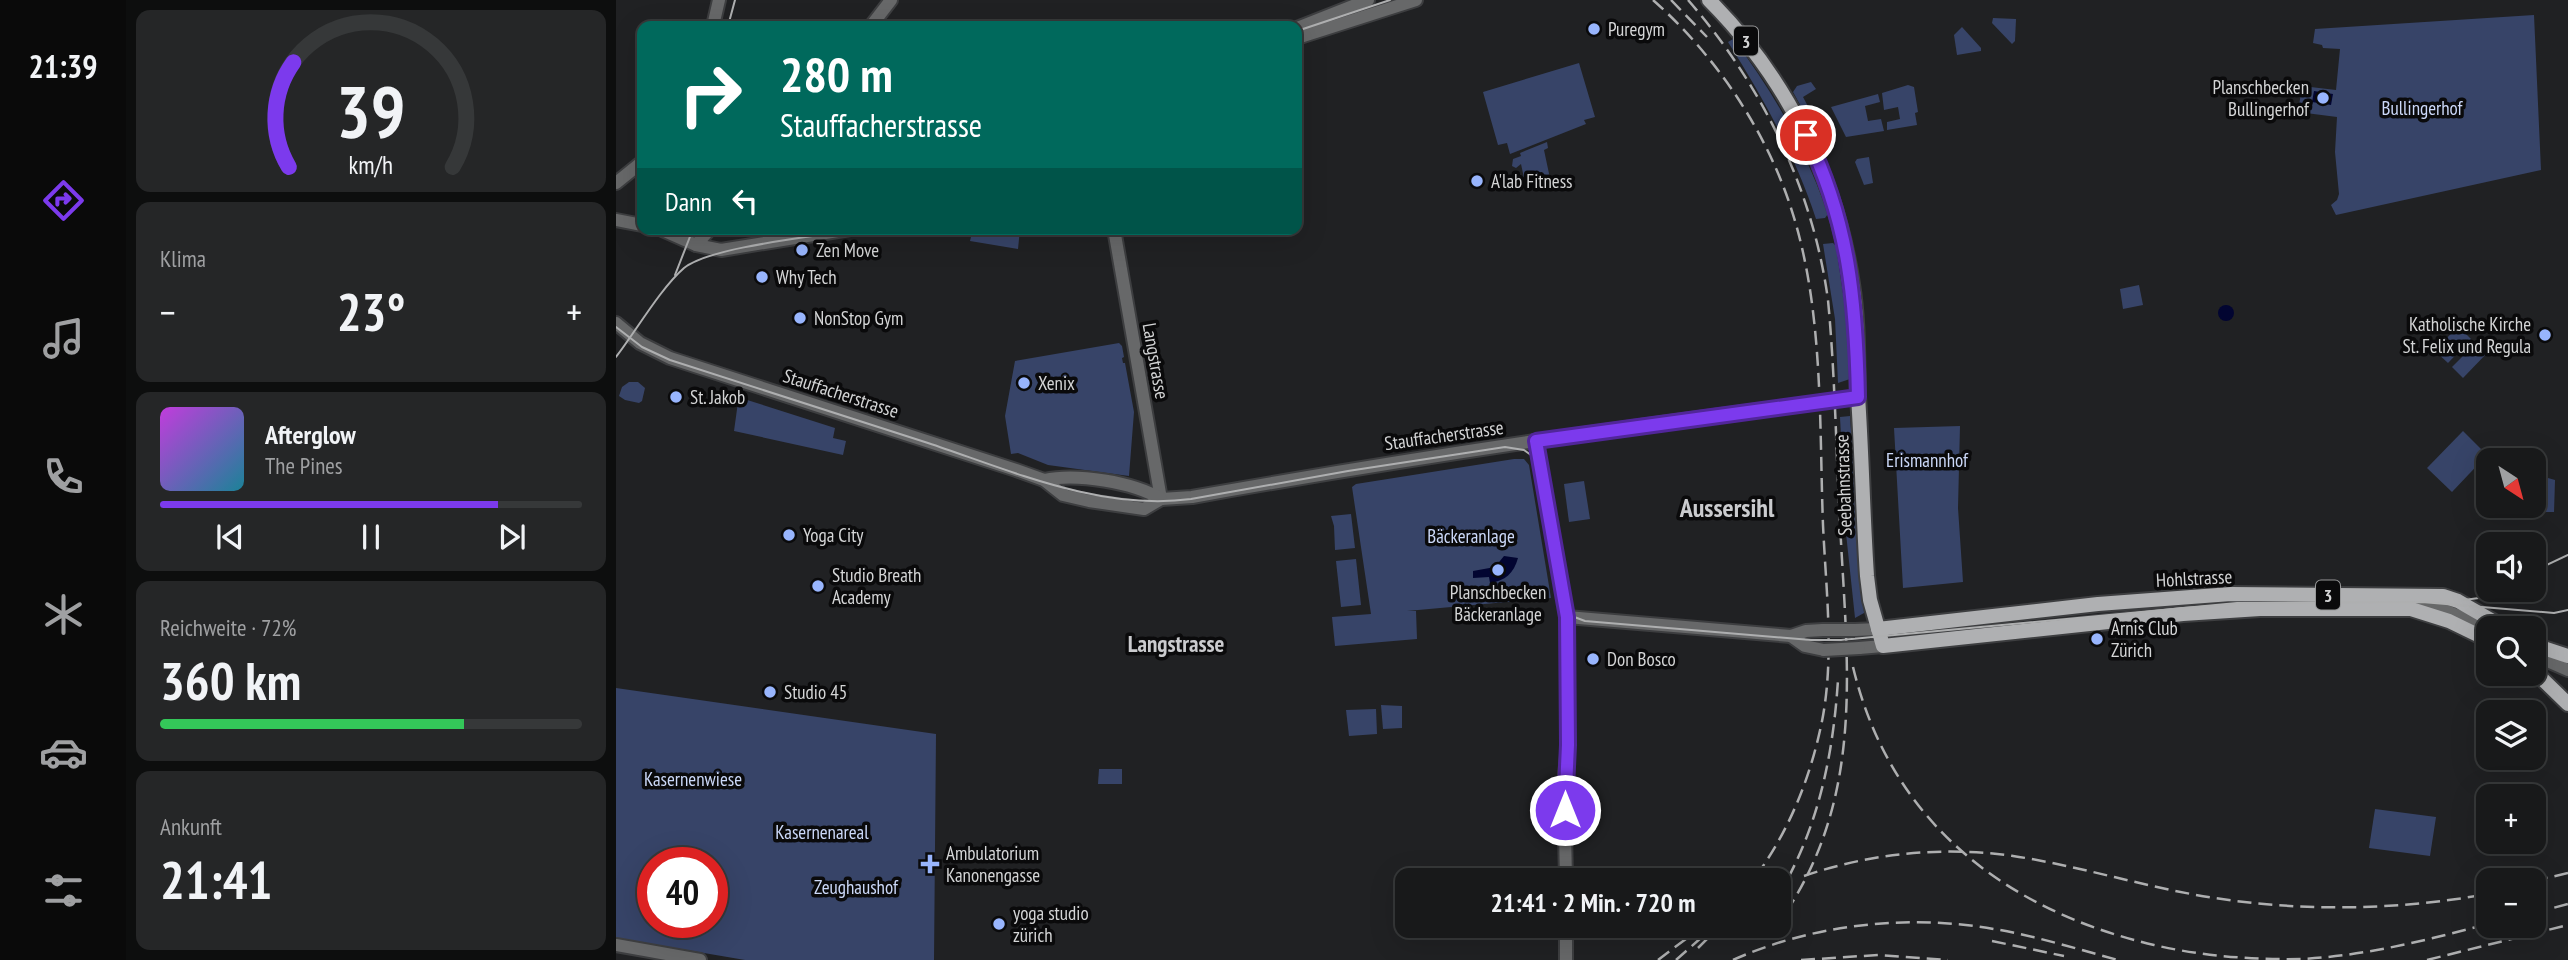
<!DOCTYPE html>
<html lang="de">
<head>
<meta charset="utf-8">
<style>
	:root { --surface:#18191a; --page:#252627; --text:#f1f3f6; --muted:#9fa0a2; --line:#363839; --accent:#7c3aed }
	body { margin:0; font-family:"PT Sans Narrow",sans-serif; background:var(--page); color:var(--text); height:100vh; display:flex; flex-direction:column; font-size:26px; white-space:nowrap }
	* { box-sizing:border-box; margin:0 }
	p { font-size:23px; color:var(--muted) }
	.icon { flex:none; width:38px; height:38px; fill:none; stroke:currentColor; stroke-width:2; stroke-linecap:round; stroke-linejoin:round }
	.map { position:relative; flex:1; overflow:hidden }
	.details { display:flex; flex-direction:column; gap:10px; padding:10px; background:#0d0e0e; width:490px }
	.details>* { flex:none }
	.hud { position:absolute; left:21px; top:21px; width:665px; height:214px; border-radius:14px; box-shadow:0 7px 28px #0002,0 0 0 2px var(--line); background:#00695c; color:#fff; overflow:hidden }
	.needle { width:46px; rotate:144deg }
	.controls { position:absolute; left:1860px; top:448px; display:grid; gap:14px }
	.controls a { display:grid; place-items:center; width:70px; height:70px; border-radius:14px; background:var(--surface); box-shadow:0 7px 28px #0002,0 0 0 2px var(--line); font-size:35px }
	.speed { position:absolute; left:21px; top:847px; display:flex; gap:14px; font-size:35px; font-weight:700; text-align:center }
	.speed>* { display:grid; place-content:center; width:91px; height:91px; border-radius:50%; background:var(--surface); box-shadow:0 7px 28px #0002,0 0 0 2px var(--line); line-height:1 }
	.speed .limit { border:10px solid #d22; background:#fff; color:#111 }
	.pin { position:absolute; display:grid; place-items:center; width:60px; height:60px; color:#fff; margin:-30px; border:4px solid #fff; border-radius:50%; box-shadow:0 2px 7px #0007 }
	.me { position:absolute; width:77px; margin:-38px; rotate:0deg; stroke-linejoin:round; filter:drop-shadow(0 0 5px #0008) }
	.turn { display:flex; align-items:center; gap:24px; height:147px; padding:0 28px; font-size:32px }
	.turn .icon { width:91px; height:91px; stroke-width:2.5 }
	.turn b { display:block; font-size:49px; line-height:60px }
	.then { display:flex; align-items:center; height:66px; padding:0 28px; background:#0003; gap:14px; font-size:26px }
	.big { font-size:52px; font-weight:700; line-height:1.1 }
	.details .widget { flex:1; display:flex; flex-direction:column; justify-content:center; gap:10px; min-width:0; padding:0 24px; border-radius:14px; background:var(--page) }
	.details .dial { align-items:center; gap:0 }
	.dial svg { height:182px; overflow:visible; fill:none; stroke:var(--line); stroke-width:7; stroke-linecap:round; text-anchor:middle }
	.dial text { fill:var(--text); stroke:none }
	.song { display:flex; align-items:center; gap:21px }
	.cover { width:84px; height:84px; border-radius:10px; background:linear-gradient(135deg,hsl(290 70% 55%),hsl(190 70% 35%)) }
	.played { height:7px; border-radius:4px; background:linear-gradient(90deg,var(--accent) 80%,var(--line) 80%) }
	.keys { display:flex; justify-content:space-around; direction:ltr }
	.heat { display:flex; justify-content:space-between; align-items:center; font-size:38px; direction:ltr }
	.charge { height:10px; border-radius:5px; background:linear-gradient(90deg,#34c759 72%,var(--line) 0) }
	.trip { position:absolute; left:779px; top:868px; width:396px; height:70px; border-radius:14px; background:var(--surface); box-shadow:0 7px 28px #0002,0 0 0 2px var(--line); font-weight:700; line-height:70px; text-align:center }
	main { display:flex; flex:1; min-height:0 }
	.tab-bar { display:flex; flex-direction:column; width:126px; justify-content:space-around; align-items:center; background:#0a0a0a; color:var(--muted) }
	.tab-bar .icon { width:49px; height:49px }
	.tab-bar .selected { color:var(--accent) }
	.tab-bar b { font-size:32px; color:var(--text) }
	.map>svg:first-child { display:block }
	.green { fill:#374468; fill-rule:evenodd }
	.water { fill:#020531 }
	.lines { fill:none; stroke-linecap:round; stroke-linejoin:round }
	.minor-casing { stroke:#3d3e40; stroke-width:16 }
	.major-casing { stroke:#3d3e40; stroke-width:18 }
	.minor { stroke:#676869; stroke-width:12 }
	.major { stroke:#afb0b2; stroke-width:14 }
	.tram { stroke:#aeafb0; stroke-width:2 }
	.rail { stroke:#aeafb0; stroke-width:2.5; stroke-dasharray:14 7; stroke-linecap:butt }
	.minor-bridge-casing { stroke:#3d3e40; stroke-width:16; stroke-linecap:butt }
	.minor-bridge { stroke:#676869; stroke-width:12 }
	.route-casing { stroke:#51269a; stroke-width:18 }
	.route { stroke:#7c3aed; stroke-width:12 }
	.poi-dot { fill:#98b5fd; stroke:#0a0a0b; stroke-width:2.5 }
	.labels { text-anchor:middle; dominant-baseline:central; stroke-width:7; stroke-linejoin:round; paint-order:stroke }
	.shield { fill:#0a0a0b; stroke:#979899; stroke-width:2 }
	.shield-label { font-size:18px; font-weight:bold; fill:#d4d5d6 }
	.poi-label { font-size:19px; fill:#d4d5d6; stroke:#0a0a0b; text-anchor:start }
	.park-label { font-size:19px; fill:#ccd9f9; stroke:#0a0a0b }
	.street-label { font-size:19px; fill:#d4d5d6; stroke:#0a0a0b }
	.quarter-label { font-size:23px; font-weight:bold; fill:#cacbce; stroke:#0a0a0b }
	.district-label { font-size:26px; font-weight:bold; fill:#cacbce; stroke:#0a0a0b }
</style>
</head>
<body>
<main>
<nav class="tab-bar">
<b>21:39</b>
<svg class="icon selected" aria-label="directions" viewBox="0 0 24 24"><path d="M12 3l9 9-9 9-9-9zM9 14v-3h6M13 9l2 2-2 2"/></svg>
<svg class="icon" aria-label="music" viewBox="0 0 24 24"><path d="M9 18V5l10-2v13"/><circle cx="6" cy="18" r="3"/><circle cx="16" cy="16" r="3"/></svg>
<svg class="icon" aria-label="phone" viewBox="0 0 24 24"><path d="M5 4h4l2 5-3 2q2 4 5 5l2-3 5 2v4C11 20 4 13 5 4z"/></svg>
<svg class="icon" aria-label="climate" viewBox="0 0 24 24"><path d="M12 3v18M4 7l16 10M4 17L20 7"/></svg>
<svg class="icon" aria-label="car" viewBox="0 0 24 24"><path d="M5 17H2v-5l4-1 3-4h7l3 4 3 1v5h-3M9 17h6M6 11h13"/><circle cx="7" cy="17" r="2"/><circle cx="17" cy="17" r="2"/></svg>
<svg class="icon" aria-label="filters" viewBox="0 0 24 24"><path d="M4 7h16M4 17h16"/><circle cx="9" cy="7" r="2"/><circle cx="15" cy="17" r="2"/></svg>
</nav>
<section class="details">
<div class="widget dial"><svg viewBox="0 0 100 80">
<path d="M14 69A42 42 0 1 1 86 69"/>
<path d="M14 69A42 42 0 0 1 16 23" stroke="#7c3aed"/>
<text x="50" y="56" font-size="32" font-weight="700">39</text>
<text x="50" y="72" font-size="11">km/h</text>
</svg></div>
<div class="widget"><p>Klima</p>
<div class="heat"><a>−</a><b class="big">23°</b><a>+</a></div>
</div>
<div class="widget">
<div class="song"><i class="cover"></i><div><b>Afterglow</b><p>The Pines</p></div></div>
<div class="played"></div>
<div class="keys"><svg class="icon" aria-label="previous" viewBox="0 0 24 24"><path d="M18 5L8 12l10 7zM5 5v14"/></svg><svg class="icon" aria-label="pause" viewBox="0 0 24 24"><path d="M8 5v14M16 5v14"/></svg><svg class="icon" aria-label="next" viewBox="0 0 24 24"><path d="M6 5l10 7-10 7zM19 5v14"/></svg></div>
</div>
<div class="widget"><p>Reichweite · 72%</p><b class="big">360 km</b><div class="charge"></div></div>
<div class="widget"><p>Ankunft</p><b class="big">21:41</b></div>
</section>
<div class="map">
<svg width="1952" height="960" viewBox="0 0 1952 960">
	<rect width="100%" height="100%" fill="#202123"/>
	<!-- green -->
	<g class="green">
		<polygon points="1918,15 1925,170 1720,215 1715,205 1721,200 1723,194 1719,152 1721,117 1682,112 1686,86 1720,90 1724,49 1707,48 1706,45 1697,43 1699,29"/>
		<polygon points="1377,18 1400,19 1399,41 1396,44 1376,23"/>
		<polygon points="1346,27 1365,48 1365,51 1341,55 1338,35"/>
		<path d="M1117 39C1159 93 1189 149 1212 214L1209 218 1200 219C1179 155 1148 99 1112 42Z"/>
		<polygon points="963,63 979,117 968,120 970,124 894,154 891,143 882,145 867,92"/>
		<polygon points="1195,82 1200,89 1187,97 1203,127 1198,130 1177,92 1181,86"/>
		<polygon points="1292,85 1298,87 1302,112 1299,113 1301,125 1271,130 1271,122 1284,119 1282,107 1268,110 1266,93"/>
		<polygon points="1262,94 1264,102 1249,106 1252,121 1265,119 1268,131 1230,137 1215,107"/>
		<polygon points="931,142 932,148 928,150 935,183 888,188 908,178 905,164 900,168 896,166 897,159 905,156 904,153"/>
		<polygon points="1253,157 1257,183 1248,185 1239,162 1241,159"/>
		<polygon points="357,229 404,229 402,249 354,241"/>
		<polygon points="1217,243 1220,246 1232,328 1234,379 1222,383 1219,319 1207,244"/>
		<polygon points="1523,285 1527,305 1507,309 1504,289"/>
		<polygon points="1842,326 1855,339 1832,363 1819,351"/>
		<polygon points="1862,341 1873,351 1847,378 1836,367"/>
		<polygon points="503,343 506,346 508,357 506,358 507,363 509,363 518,412 513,476 432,465 402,453 395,454 389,416 399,361"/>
		<polygon points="13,382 22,382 29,388 26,401 23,403 9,400 3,396 6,387"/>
		<polygon points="128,399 219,428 217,438 230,441 227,455 118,431 122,402"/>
		<polygon points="1234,416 1248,613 1239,618 1230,533 1224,417"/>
		<polygon points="1344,426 1342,508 1347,582 1287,588 1278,428"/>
		<polygon points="1847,431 1871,455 1836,492 1811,468"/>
		<polygon points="898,459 908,459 913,465 935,598 791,611 800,611 801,639 719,646 716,617 755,614 736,487 740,484"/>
		<polygon points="1925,476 1939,480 1938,512 1928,512 1919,501"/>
		<polygon points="968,481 974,519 953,522 948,484"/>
		<polygon points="735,514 739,548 719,550 718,526 715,516"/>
		<polygon points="740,559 745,605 725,607 720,561"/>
		<path d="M0 688 320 734 318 960H129L0 938ZM37 863H96V922H37Z"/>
		<polygon points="765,705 786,706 786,728 767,729"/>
		<polygon points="760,709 761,734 733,736 730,710"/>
		<polygon points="483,769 506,769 506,784 482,784"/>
		<polygon points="1759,809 1820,817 1814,856 1753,848"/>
	</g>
	<!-- water -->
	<g class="water">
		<polygon points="1698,91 1717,94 1715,105 1696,102"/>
		<circle cx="1610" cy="313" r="8"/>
		<path d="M888 556 902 558C898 573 889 581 874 583L873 577 857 578V571L879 567Z"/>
	</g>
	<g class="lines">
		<defs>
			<g id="minor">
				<polyline points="97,26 103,0"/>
				<polyline points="255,26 275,0"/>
				<polyline points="681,28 752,0"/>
				<polyline points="681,38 800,0"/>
				<polyline points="0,183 26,162"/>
				<polyline points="0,220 26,225"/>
				<polyline points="44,229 80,245 105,250 234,229"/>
				<polyline points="286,229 292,229"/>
				<polyline points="498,229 545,499"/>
				<polyline points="80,245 94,229"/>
				<path d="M0 323 24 343 54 358 400 470 428 480 447 495 473 501 528 509 545 499 576 497C783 460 990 429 1198 403"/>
				<polyline points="1221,400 1242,397"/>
				<polyline points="920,441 951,617 952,745 948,785 950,880"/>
				<path d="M428 480C461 473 517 482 545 499"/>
				<polyline points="1796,609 1821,607 1872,628"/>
				<polyline points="951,617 1175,636 1190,631 1207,630"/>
				<polyline points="1239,630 1262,629"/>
				<polyline points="1175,636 1189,646 1208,650"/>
				<polyline points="1243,648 1267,646"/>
				<polyline points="1918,655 1952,670"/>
				<polyline points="950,926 950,960"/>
				<polyline points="0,945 84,960"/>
			</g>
			<g id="major">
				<path d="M1093 0C1170 77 1220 177 1236 284 1242 321 1241 359 1242 396 1246 456 1247 516 1251 576L1254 600 1267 646 1567 614 1644 609H1795L1833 621 1872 640"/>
				<polyline points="1262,629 1482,604 1615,594 1827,596 1842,601 1889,628"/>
				<polyline points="1918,645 1952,656"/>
				<polyline points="1918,671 1952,704"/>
			</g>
		</defs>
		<!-- minor casing -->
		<use href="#minor" class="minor-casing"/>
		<!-- major casing -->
		<use href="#major" class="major-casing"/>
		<!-- minor -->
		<use href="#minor" class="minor"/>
		<!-- major -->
		<use href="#major" class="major"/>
		<!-- tram -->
		<g class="tram">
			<polyline points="112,26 119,0"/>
			<polyline points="681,31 774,0"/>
			<polyline points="59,275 77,229"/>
			<path d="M0 327 26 347 54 360C140 388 226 416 312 443 396 471 485 511 575 499L732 471 889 447 908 450 915 455 921 465 944 603 953 615 969 621 1195 640H1225L1621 603 1806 602 1938 613 1952 610"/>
			<path d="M0 357C20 331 44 289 68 268 95 246 206 236 245 229"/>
			<polyline points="1918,571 1952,555"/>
			<polyline points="1848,600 1863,598 1881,590"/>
		</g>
		<!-- rail -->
		<g class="rail">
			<path d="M1037 0C1098 54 1148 127 1174 205 1208 307 1203 419 1207 525 1210 591 1219 661 1205 726 1193 782 1171 835 1137 880"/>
			<polyline points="1055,0 1091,37"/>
			<path d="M1072 0C1146 85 1197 189 1212 300 1219 374 1220 449 1224 523 1231 667 1251 799 1162 924"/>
			<path d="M1237 667C1274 821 1388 910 1538 945 1586 956 1636 960 1685 959 1749 956 1811 940 1872 924"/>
			<path d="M1188 876C1255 853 1327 846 1397 856 1465 866 1531 888 1599 898 1689 912 1782 910 1872 894"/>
			<polyline points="1918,881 1952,873"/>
			<path d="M1162 896C1202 829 1217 757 1222 680"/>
			<polyline points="1918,913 1952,904"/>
			<polyline points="1133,939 1143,926"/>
			<polyline points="1376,941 1448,956"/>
			<polyline points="1082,948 1104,926"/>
			<polyline points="1042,960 1087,926"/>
			<polyline points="1060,960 1086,937"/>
			<path d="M1117 960C1197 924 1292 914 1378 929 1420 936 1461 949 1502 960"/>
			<polyline points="1185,960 1262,955 1332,960"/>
			<polyline points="1811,960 1952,925"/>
		</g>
		<defs>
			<g id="minor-bridge">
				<polyline points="1198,403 1221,400"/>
				<polyline points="1207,630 1239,630"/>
				<polyline points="1208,650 1243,648"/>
			</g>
		</defs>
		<!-- minor-bridge casing -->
		<use href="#minor-bridge" class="minor-bridge-casing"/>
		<!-- minor-bridge -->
		<use href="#minor-bridge" class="minor-bridge"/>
	</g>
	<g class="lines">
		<defs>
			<path id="route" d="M949 810 952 745 951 617 920 441 1242 397C1240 302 1233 221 1190 135"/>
		</defs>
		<!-- route casing -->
		<use href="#route" class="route-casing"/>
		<!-- route -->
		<use href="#route" class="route"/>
	</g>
	<!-- markers -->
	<g class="poi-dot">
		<circle cx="978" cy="29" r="7"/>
		<circle cx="1707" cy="98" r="7"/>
		<circle cx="861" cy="181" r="7"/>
		<circle cx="186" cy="250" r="7"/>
		<circle cx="146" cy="277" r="7"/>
		<circle cx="184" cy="318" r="7"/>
		<circle cx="1929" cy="335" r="7"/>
		<circle cx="408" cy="383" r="7"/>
		<circle cx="60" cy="397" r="7"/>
		<circle cx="173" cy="535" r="7"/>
		<circle cx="882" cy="570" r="7"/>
		<circle cx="202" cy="586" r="7"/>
		<circle cx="1481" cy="639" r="7"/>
		<circle cx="977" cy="659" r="7"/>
		<circle cx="154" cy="692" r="7"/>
		<path d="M310.5 853.5h7v7h7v7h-7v7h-7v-7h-7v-7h7z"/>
		<circle cx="383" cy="924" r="7"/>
	</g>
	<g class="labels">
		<!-- shield labels -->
		<g class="shield">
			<rect x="1118" y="26.5" width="24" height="29" rx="5"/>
			<rect x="1700" y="580.5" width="24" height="29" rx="5"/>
		</g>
		<g class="shield-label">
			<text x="1130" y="41">3</text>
			<text x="1712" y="595">3</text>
		</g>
		<!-- poi labels -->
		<g class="poi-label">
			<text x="992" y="29">Puregym</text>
			<text x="1693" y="87" text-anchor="end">Planschbecken<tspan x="1693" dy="22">Bullingerhof</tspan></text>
			<text x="875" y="181">A'lab Fitness</text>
			<text x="200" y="250">Zen Move</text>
			<text x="160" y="277">Why Tech</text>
			<text x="198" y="318">NonStop Gym</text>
			<text x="1915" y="324" text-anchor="end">Katholische Kirche<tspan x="1915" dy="22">St. Felix und Regula</tspan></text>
			<text x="422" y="383">Xenix</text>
			<text x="74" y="397">St. Jakob</text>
			<text x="187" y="535">Yoga City</text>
			<text x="216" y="575">Studio Breath<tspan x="216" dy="22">Academy</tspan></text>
			<text x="882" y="592" text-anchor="middle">Planschbecken<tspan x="882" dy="22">Bäckeranlage</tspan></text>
			<text x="1495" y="628">Arnis Club<tspan x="1495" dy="22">Zürich</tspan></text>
			<text x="991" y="659">Don Bosco</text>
			<text x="168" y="692">Studio 45</text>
			<text x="330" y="853">Ambulatorium<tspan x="330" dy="22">Kanonengasse</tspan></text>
			<text x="397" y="913">yoga studio<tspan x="397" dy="22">zürich</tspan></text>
		</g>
		<!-- park labels -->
		<g class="park-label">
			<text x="1806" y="108">Bullingerhof</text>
			<text x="1311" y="460">Erismannhof</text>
			<text x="855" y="536">Bäckeranlage</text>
			<text x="77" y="779">Kasernenwiese</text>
			<text x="206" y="832">Kasernenareal</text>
			<text x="240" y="887">Zeughaushof</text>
		</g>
		<!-- street labels -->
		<g class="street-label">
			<text transform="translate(540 361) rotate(80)">Langstrasse</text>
			<text transform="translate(225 393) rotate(18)">Stauffacherstrasse</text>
			<text transform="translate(828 435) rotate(-8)">Stauffacherstrasse</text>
			<text transform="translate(1227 485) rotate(-92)">Seebahnstrasse</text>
			<text transform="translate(1578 578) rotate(-3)">Hohlstrasse</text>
		</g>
		<!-- quarter labels -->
		<g class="quarter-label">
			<text x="560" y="643">Langstrasse</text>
		</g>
		<!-- district labels -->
		<g class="district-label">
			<text x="1111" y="507">Aussersihl</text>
		</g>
	</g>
</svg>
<div class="controls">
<a><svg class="needle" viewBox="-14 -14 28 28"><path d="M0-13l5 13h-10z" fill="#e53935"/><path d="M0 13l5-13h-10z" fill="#9fa0a2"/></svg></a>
<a><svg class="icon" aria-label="sound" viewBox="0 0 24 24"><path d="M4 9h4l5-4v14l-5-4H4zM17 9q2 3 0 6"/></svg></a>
<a><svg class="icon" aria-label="search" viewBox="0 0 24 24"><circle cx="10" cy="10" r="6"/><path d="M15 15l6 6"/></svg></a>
<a><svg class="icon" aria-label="layers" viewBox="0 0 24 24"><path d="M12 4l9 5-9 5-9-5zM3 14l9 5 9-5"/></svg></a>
<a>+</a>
<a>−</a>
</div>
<div class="speed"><div class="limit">40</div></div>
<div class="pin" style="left:1190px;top:135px;background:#d93025"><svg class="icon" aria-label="arrive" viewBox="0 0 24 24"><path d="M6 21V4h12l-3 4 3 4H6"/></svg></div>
<svg class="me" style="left:949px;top:810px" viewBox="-20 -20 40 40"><circle r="17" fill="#7c3aed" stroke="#fff" stroke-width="3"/><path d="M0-11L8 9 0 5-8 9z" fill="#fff"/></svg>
<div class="trip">21:41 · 2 Min. · 720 m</div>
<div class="hud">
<div class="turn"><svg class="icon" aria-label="right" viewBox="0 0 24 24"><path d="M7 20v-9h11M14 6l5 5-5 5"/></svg><div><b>280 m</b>Stauffacherstrasse</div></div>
<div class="then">Dann<svg class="icon" aria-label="left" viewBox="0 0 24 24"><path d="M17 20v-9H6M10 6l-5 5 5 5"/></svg></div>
</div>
</div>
</main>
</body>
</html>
